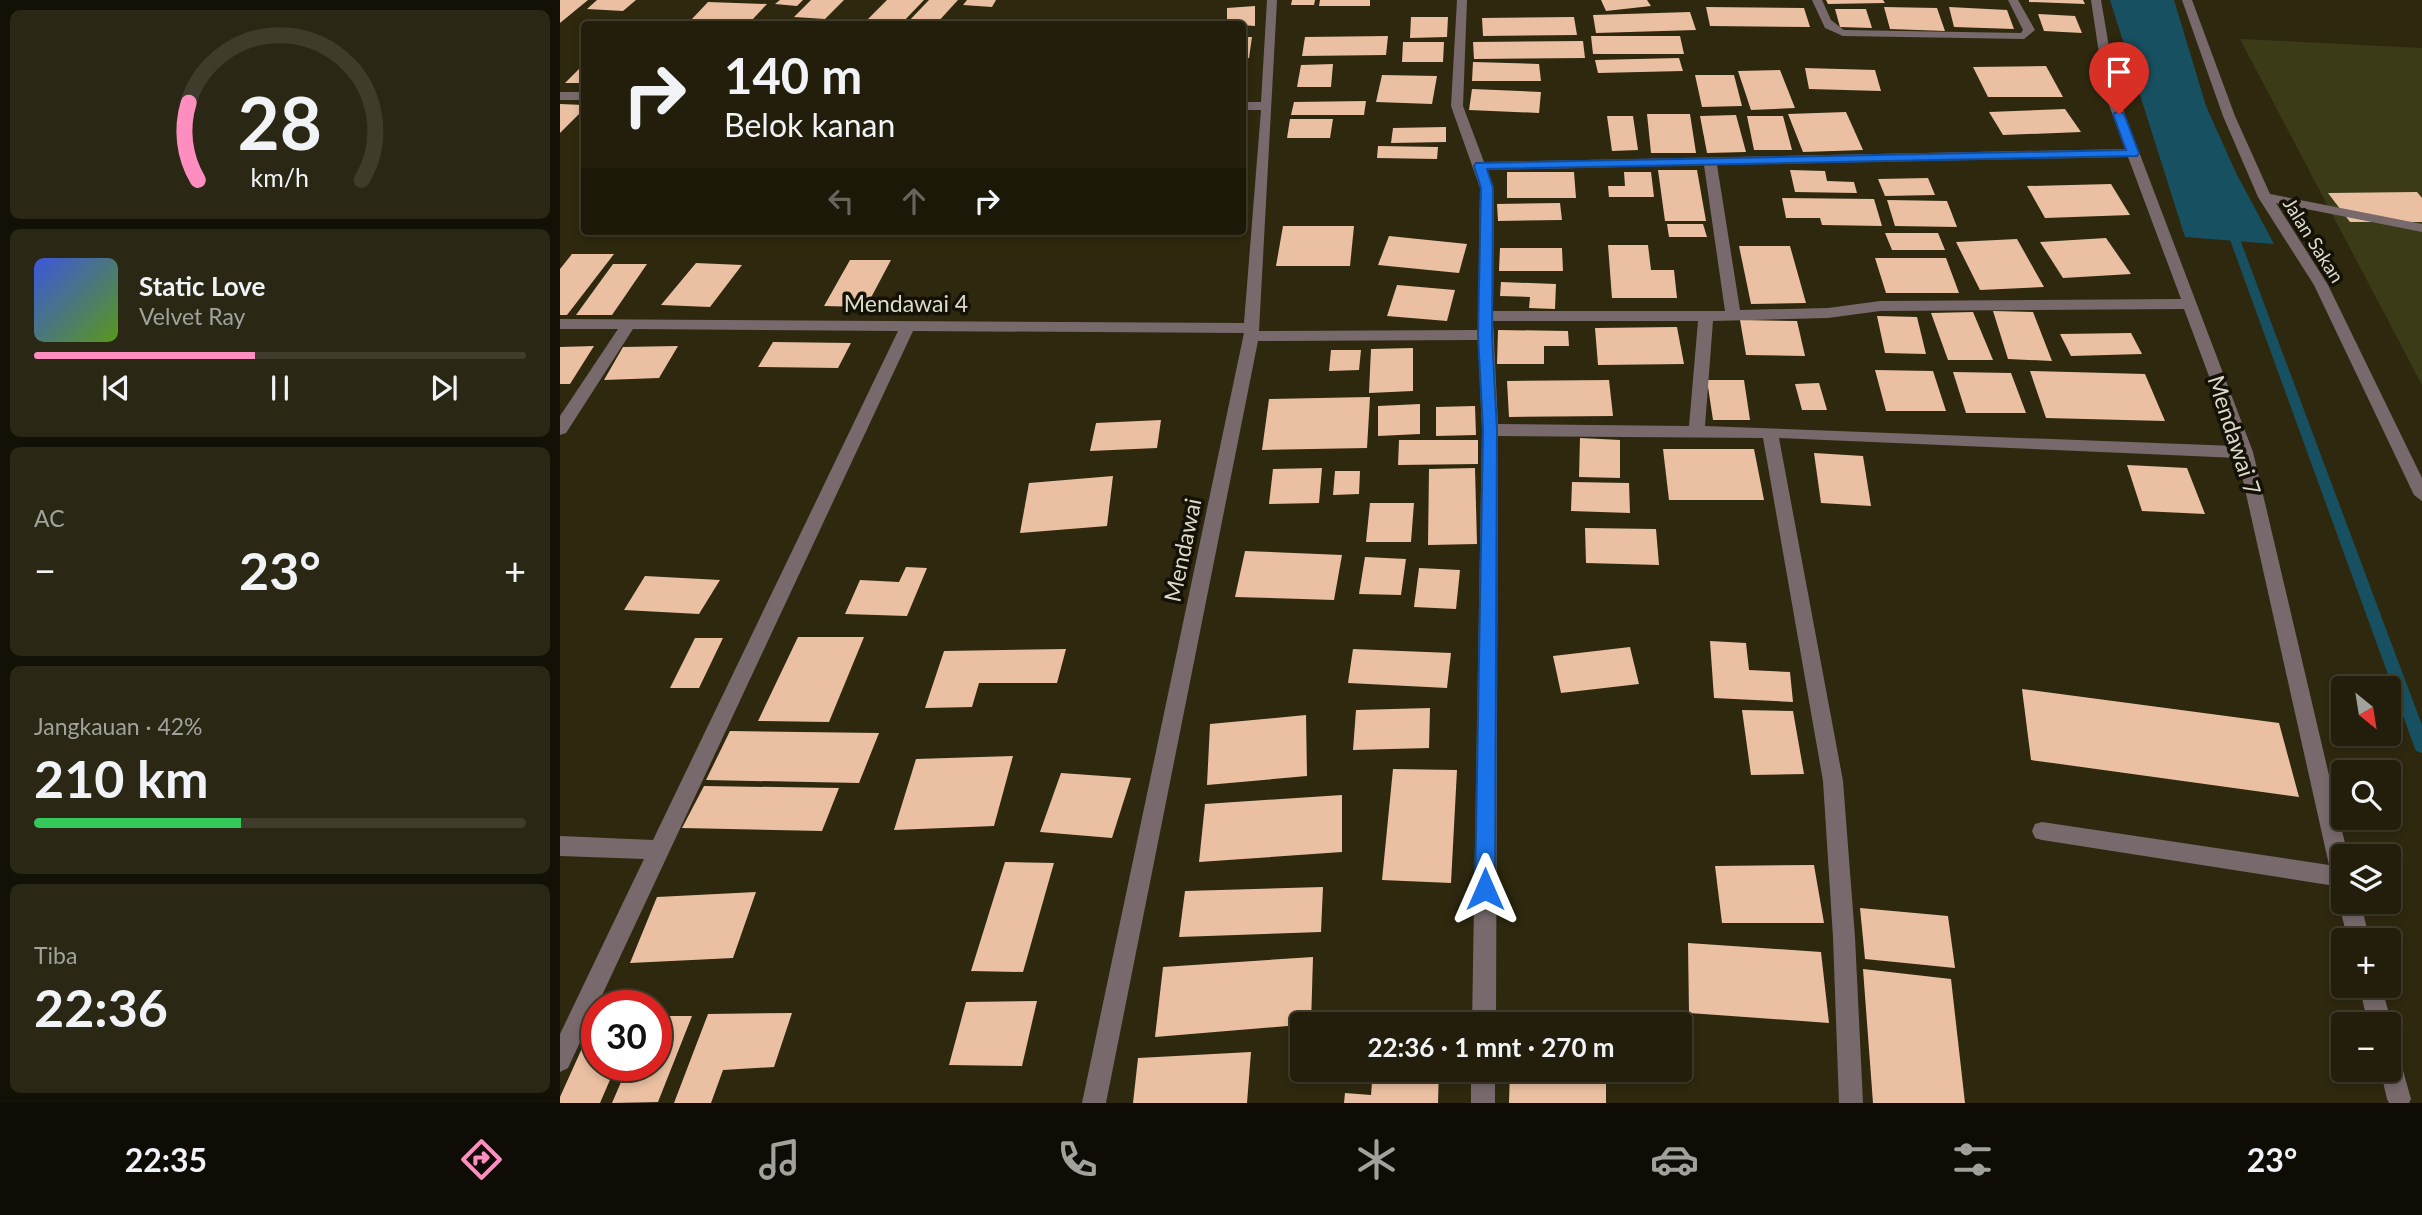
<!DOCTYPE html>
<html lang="id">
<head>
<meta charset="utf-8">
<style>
	:root { --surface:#221e0b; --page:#2a2714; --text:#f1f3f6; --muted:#a2a29d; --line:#3f3c2c; --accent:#fd8ebf }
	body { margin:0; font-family:Lato,sans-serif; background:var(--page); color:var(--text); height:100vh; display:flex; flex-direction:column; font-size:26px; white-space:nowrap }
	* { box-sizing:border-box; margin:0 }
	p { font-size:23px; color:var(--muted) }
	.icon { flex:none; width:38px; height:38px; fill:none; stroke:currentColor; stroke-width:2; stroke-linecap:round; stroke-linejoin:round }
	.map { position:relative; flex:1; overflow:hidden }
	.sheet { display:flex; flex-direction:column; gap:10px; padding:10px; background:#131006; width:560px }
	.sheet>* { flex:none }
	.banner { position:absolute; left:21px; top:21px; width:665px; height:214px; border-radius:7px; box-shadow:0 4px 10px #0003,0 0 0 2px var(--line); background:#221e0b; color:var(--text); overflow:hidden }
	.needle { width:46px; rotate:150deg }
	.controls { position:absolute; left:1771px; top:676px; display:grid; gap:14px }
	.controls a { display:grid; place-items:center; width:70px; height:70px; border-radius:7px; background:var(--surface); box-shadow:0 4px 10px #0003,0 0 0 2px var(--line); font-size:35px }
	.speed { position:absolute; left:21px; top:990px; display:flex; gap:14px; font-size:35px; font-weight:700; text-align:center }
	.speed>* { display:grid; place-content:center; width:91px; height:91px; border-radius:50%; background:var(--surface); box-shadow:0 4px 10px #0003,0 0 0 2px var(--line); line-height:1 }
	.speed .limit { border:10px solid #d22; background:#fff; color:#111 }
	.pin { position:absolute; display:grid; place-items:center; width:60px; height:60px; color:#fff; margin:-72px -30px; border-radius:50% 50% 50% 0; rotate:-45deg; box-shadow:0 0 7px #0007 }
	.pin .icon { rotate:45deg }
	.me { position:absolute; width:77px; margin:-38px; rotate:0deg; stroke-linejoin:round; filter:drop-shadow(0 0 5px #0008) }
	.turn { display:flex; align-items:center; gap:24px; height:147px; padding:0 28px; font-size:32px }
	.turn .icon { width:91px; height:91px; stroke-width:2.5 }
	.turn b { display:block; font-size:49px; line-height:60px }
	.lanes { display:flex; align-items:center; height:66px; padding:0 28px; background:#0003; justify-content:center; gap:35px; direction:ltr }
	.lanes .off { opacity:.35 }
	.big { font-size:52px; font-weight:700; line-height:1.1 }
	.sheet .widget { flex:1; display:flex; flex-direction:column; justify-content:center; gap:10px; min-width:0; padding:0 24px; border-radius:10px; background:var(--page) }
	.sheet .dial { align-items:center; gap:0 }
	.dial svg { height:182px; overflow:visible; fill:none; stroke:var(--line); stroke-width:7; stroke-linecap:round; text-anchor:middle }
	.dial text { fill:var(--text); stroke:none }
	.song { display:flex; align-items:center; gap:21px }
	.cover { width:84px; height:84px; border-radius:10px; background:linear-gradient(135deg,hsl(230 70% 55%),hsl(90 70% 35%)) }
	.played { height:7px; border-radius:4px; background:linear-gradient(90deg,var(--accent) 45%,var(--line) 45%) }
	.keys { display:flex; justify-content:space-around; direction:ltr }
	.heat { display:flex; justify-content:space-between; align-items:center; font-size:38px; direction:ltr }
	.charge { height:10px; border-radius:5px; background:linear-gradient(90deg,#34c759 42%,var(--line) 0) }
	.trip { position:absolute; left:730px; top:1012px; width:402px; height:70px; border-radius:7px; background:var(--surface); box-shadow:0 4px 10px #0003,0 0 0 2px var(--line); font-weight:700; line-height:70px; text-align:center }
	.dock { display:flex; height:112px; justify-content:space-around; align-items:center; background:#0e0c04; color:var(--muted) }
	.dock .icon { width:49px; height:49px }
	.dock .current { color:var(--accent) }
	.dock b { font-size:32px; color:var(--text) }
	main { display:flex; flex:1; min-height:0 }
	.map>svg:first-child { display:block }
	.green { fill:#3b3c17 }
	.water { fill:#175161 }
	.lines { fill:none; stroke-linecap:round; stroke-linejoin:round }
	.stream { fill:#175161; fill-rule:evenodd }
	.building { fill:#ebc0a2 }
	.minor { fill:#786a6c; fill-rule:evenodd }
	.route { fill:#1a73e8; stroke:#114b97; stroke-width:2 }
	.labels { text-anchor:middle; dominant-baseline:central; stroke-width:7; stroke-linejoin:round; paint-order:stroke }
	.far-street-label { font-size:19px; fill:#dedacb; stroke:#141107 }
	.street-label { font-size:23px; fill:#dedacb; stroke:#141107 }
</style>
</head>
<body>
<main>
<section class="sheet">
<div class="widget dial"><svg viewBox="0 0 100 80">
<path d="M14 69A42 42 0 1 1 86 69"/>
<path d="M14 69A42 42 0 0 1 10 35" stroke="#fd8ebf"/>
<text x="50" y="56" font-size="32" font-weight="700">28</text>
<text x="50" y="72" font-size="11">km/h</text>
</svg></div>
<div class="widget">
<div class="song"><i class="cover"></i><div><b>Static Love</b><p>Velvet Ray</p></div></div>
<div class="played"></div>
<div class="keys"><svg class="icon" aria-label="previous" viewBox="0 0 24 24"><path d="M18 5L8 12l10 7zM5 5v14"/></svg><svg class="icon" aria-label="pause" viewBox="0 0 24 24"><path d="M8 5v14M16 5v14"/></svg><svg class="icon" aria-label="next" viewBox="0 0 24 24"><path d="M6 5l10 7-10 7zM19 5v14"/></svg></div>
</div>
<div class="widget"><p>AC</p>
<div class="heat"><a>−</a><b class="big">23°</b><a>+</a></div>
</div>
<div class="widget"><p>Jangkauan · 42%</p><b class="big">210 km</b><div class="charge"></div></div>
<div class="widget"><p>Tiba</p><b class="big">22:36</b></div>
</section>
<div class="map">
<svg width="1862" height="1103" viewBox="0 0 1862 1103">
	<rect width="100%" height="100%" fill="#2e280f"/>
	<!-- green -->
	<polygon class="green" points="1680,39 1862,48 1862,385"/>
	<!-- water -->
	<polygon class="water" points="1550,0 1614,0 1646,106 1676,173 1714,244 1625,237"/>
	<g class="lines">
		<!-- stream -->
		<polygon class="stream" points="1670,223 1675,226 1862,725 1862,753 1856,751 1854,746 1665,226"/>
	</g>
	<!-- building -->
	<g class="building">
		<polygon points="0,0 28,0 0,23"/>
		<polygon points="37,0 76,0 63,11 27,9"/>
		<polygon points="220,0 243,0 237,6 215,4"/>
		<polygon points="251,0 284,0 265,19 234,17"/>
		<polygon points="327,0 364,0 341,24 303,24"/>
		<polygon points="369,0 398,0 376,24 346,24"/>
		<polygon points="407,0 436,0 432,7 403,5"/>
		<polygon points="732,0 755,0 754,5 731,5"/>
		<polygon points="760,0 810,0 810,6 759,6"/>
		<polygon points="1041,0 1087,0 1091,6 1046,11"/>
		<polygon points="1266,0 1323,0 1325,3 1268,4"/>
		<polygon points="1469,0 1523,0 1525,4 1469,2"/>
		<polygon points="148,2 207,4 191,21 131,20"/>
		<polygon points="695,6 695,26 667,24 667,8"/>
		<polygon points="1146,7 1244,8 1250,27 1150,26"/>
		<polygon points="1324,7 1377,8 1385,31 1330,29"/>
		<polygon points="1389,7 1447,10 1454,29 1394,27"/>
		<polygon points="1275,9 1306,9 1312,28 1280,27"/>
		<polygon points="1130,12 1136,30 1036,33 1033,15"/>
		<polygon points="1478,14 1515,16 1522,33 1484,31"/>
		<polygon points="851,17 888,17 887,37 850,38"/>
		<polygon points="1014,17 1017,35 923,36 922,18"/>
		<polygon points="828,36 826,55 742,56 745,37"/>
		<polygon points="1031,36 1120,36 1124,54 1033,54"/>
		<polygon points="682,37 692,37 689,58 682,59"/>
		<polygon points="1023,41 1025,58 914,59 913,42"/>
		<polygon points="843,42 884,42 883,62 842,62"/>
		<polygon points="1119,58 1123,71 1038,73 1035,60"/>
		<polygon points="913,62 979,64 981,81 912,81"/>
		<polygon points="24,64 24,83 5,83"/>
		<polygon points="773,64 771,87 737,87 741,65"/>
		<polygon points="1486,66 1503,97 1428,97 1413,67"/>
		<polygon points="1245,68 1315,70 1321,91 1249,89"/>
		<polygon points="1220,70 1235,108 1191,110 1178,71"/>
		<polygon points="822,75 877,76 872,104 816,102"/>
		<polygon points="1135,75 1174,75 1182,106 1142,107"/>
		<polygon points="912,89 981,92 979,113 909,110"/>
		<polygon points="806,101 804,115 731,115 734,102"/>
		<polygon points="0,104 24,105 24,109 0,133"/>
		<polygon points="1505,109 1521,132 1443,135 1429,112"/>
		<polygon points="1286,112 1303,150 1243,152 1228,114"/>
		<polygon points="1087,114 1130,114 1136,153 1091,153"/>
		<polygon points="1176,115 1186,152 1147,153 1140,116"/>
		<polygon points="1047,116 1073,116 1078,150 1052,151"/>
		<polygon points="1187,116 1223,116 1232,150 1194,150"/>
		<polygon points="730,119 773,119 770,138 727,138"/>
		<polygon points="886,127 886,142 831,143 833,128"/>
		<polygon points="818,146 878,147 877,159 817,158"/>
		<polygon points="1098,170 1137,170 1146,221 1105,221"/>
		<polygon points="1230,170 1265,171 1267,181 1294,182 1297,193 1235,192"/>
		<polygon points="947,172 1014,172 1016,198 947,198"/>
		<polygon points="1064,172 1091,172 1094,197 1049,197 1048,186 1065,186"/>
		<polygon points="1368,178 1375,195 1325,196 1318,179"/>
		<polygon points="1551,184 1570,215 1485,218 1467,186"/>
		<polygon points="1857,192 1862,198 1862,222 1790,222 1768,193"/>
		<polygon points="1222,198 1314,199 1322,226 1262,225 1260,218 1226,218"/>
		<polygon points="1327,200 1387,201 1397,227 1335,226"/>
		<polygon points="1000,203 1002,220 938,221 937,204"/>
		<polygon points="1107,224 1143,224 1147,237 1109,237"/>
		<polygon points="723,226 794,226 790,266 716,266"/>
		<polygon points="1325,233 1378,233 1385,250 1332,250"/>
		<polygon points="829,236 907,244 899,273 818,265"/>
		<polygon points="1546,238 1571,274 1503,278 1480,242"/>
		<polygon points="1457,239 1484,287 1420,290 1396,242"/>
		<polygon points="1048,245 1088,245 1091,270 1114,270 1117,298 1052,298"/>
		<polygon points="1179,246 1230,246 1246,303 1191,304"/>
		<polygon points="940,248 1002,248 1003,271 939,271"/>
		<polygon points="12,254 54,254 7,315 0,315 0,269"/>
		<polygon points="1315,258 1386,258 1399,293 1326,293"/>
		<polygon points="290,260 331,260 306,307 264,306"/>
		<polygon points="136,263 182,265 150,307 101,305"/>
		<polygon points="53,264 87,264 52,315 16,315"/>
		<polygon points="941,282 996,284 995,309 969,308 970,297 940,296"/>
		<polygon points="837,285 895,290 887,321 827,316"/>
		<polygon points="1433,311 1473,312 1492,361 1448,359"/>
		<polygon points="1413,312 1433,360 1388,360 1371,313"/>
		<polygon points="1317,316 1357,317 1366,354 1325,353"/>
		<polygon points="1180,320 1237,321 1245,356 1186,355"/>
		<polygon points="1117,327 1124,364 1038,365 1035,328"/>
		<polygon points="938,330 1008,331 1009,346 984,346 984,364 937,364"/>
		<polygon points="1571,333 1582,354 1511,356 1500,334"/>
		<polygon points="213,342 291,343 278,368 198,367"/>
		<polygon points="34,346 10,384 0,384 0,347"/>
		<polygon points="118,346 99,378 44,380 63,347"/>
		<polygon points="853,348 853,391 809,393 811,349"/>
		<polygon points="771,350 801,350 799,370 769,371"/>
		<polygon points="1315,370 1373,371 1386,411 1326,411"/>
		<polygon points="1470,371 1585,374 1605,421 1486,418"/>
		<polygon points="1393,372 1451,373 1466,413 1406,413"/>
		<polygon points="1049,380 1053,416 949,417 947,381"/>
		<polygon points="1147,380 1184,380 1190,420 1153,420"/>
		<polygon points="1259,383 1267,410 1242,410 1235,384"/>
		<polygon points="810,397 807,448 702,450 709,399"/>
		<polygon points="860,404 860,434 818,436 818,406"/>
		<polygon points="915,406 916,435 876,436 876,407"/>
		<polygon points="601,420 597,448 530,451 536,423"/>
		<polygon points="1020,438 1060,440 1060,478 1019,477"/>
		<polygon points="839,440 918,440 918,464 838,465"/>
		<polygon points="1103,449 1194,449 1204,500 1109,500"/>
		<polygon points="1254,453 1303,456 1311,506 1261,503"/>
		<polygon points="1567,465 1627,468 1645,514 1582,511"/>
		<polygon points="762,468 759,503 709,504 713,469"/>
		<polygon points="915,468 917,544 868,545 869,469"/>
		<polygon points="775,471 800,471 799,494 773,495"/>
		<polygon points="553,476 547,526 460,533 469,483"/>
		<polygon points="1012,482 1069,483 1070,513 1011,511"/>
		<polygon points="810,503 854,503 851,542 806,542"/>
		<polygon points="1025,528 1096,529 1099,565 1026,563"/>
		<polygon points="685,551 782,555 774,600 675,597"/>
		<polygon points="805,557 846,559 841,595 799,594"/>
		<polygon points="346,567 367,568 347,616 285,614 300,580 339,582"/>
		<polygon points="859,568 900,570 896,609 854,607"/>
		<polygon points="85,576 160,580 139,614 64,610"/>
		<polygon points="238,637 304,637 269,722 198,721"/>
		<polygon points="135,638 163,638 139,688 110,688"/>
		<polygon points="1150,641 1186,643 1189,670 1230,672 1233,702 1154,698"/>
		<polygon points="1070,647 1079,684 1001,693 993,656"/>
		<polygon points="506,649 497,683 419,683 412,707 365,708 384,651"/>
		<polygon points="793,649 891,653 887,688 788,683"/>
		<polygon points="1462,689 1719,723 1739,797 1471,760"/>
		<polygon points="870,708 869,748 793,750 796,710"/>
		<polygon points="1182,710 1233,711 1244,774 1191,775"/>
		<polygon points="746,715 747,776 647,785 650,724"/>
		<polygon points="170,731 319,733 299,783 146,780"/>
		<polygon points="453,756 434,826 334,830 356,759"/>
		<polygon points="833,769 897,770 891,883 822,880"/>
		<polygon points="501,773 571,778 552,838 480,832"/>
		<polygon points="144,786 279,788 262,831 122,828"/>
		<polygon points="782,795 782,852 639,862 645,804"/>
		<polygon points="445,862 494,863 463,972 411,971"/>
		<polygon points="1254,865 1264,923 1162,923 1155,866"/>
		<polygon points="763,887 761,932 619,937 625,891"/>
		<polygon points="196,892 173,958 70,963 97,897"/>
		<polygon points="1300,908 1388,916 1395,968 1305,959"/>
		<polygon points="1128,943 1261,952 1269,1023 1129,1013"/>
		<polygon points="753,957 751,1024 595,1037 603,967"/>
		<polygon points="1303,969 1391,979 1405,1103 1313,1103"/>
		<polygon points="477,1001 462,1066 389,1065 406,1002"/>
		<polygon points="232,1013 214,1067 163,1070 151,1103 114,1103 148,1014"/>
		<polygon points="37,1015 37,1066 56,1066 40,1103 0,1103 0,1097"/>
		<polygon points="96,1016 132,1016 98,1102 52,1103 68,1066 96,1066"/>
		<polygon points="691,1052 687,1103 573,1103 578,1058"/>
		<polygon points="813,1069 879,1069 878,1103 784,1103 785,1093 811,1095"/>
		<polygon points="950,1069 1046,1069 1046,1103 949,1103"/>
	</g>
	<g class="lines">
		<!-- minor -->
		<g class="minor">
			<path d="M707 0H717L699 331 918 330 920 188 891 106 897 0H907L903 106 924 162 1565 149 1545 94 1531 0H1541L1557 94 1693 452 1788 856H1783V890L1775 886 1482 840 1475 838 1472 831 1475 824 1482 822 1769 865 1678 458 1219 438 1283 781 1295 937 1303 1103H1279L1273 937 1263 781 1203 438 938 436 936 1024H912L922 430 918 340 698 341 546 1103H522L684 333 353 331 8 1068 0 1072V1034L84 859 0 856V836L93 840 338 331 73 329 6 433 0 435V416L58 329H0V319L684 323 701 110H682V102H701ZM1568 157 1621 299 1320 301 1268 308 1180 310 1157 165ZM1144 165 1165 311H933L934 188 927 170ZM1624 309 1675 446 1145 426 1153 321 1268 318 1320 311ZM933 321H1138L1129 426 938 424Z"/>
			<polygon points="1252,0 1262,0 1271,20 1284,30 1461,33 1463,30 1448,0 1458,0 1475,30 1464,39 1283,36 1265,28"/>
			<polygon points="1622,0 1632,0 1675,116 1710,194 1862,224 1862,232 1716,203 1768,285 1862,478 1862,501 1854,495 1754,285 1698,197 1663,116"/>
			<rect x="0" y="92" width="24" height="8"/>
			<polygon points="1783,893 1783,901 1800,901 1810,940 1788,940 1778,901"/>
			<polygon points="1799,985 1821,985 1832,1024 1829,1031 1829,1024 1808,1024"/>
			<polygon points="1829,1045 1837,1049 1851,1099 1849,1103 1829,1103 1827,1099 1820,1069 1829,1069"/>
			<rect x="911" y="1069" width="24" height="34"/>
		</g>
	</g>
	<!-- route -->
	<polygon class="route" points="1559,111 1564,114 1579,153 1577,156 927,169 933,188 932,335 937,430 935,889 932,895 925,898 918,895 915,889 923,430 918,335 921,188 914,166 916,163 1566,150 1553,114"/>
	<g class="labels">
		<!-- far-street labels -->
		<g class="far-street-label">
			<text transform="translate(1754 240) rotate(58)">Jalan Sakan</text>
		</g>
		<!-- street labels -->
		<g class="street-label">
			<text x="346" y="303">Mendawai 4</text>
			<text transform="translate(1675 435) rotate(72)">Mendawai 7</text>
			<text transform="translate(622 550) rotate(-78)">Mendawai</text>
		</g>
	</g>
</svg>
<div class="controls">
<a><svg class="needle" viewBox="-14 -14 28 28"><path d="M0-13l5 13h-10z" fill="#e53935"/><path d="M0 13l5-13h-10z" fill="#a2a29d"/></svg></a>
<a><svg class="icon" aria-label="search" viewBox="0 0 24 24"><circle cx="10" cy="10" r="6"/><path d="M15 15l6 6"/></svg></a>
<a><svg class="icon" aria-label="layers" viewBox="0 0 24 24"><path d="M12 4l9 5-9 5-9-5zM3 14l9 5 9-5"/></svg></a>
<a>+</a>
<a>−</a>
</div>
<div class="speed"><div class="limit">30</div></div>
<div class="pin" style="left:1559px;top:114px;background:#d93025"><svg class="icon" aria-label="arrive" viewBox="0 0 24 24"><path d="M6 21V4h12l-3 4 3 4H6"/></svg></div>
<svg class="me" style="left:925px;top:889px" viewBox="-20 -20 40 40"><path d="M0-17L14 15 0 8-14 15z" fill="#1a73e8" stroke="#fff" stroke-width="4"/></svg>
<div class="trip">22:36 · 1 mnt · 270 m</div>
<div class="banner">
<div class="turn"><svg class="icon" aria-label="right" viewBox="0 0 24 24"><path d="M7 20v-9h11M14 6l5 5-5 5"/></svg><div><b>140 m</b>Belok kanan</div></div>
<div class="lanes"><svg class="icon off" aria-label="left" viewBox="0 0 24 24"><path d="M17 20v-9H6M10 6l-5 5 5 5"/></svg><svg class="icon off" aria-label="ahead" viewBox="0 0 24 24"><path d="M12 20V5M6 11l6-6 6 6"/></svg><svg class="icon" aria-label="right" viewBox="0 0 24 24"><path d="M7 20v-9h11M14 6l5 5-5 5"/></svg></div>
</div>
</div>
</main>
<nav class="dock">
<b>22:35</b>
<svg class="icon current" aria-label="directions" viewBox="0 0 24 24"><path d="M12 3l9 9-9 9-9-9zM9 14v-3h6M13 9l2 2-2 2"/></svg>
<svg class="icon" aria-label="music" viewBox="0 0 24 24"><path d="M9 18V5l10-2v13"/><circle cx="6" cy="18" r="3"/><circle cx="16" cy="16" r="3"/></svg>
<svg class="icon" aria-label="phone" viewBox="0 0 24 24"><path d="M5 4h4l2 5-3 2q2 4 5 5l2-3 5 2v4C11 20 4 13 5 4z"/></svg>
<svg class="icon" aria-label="climate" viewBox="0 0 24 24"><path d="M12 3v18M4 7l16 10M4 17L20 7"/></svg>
<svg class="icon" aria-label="car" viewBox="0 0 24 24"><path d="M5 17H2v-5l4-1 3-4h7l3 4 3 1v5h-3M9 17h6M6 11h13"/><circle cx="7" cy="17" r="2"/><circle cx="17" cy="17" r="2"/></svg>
<svg class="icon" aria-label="filters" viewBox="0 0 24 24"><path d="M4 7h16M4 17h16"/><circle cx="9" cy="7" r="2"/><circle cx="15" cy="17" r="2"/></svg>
<b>23°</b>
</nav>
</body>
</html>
